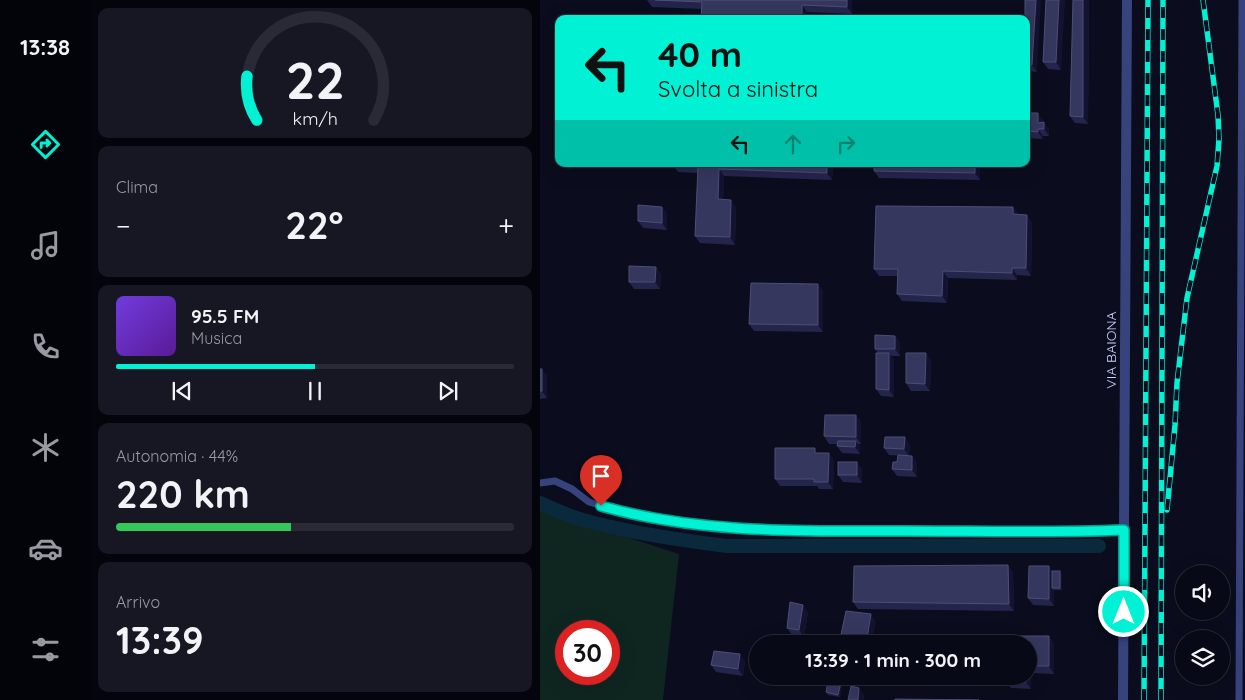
<!DOCTYPE html>
<html lang="it">
<head>
<meta charset="utf-8">
<style>
	:root { --surface:#080916; --page:#161723; --text:#f1f3f6; --muted:#989aa1; --line:#292a35; --accent:#01f1d4 }
	body { margin:0; font-family:Quicksand,sans-serif; background:var(--page); color:var(--text); height:100vh; display:flex; flex-direction:column; font-size:19px; white-space:nowrap }
	* { box-sizing:border-box; margin:0 }
	p { font-size:16px; color:var(--muted) }
	.icon { flex:none; width:28px; height:28px; fill:none; stroke:currentColor; stroke-width:2; stroke-linecap:round; stroke-linejoin:round }
	.map { position:relative; flex:1; overflow:hidden }
	.side { display:flex; flex-direction:column; gap:8px; padding:8px; background:#04050c; width:450px }
	.side>* { flex:none }
	.top-card { position:absolute; left:15px; top:15px; width:475px; height:152px; border-radius:10px; box-shadow:0 5px 20px #0002,0 0 0 1px var(--line); background:#01f1d4; color:#111; overflow:hidden }
	.buttons { position:absolute; left:635px; top:565px; display:grid; gap:10px }
	.buttons a { display:grid; place-items:center; width:55px; height:55px; border-radius:50%; background:var(--surface); box-shadow:0 5px 20px #0002,0 0 0 1px var(--line); font-size:25px }
	.speed { position:absolute; left:15px; top:620px; display:flex; gap:10px; font-size:25px; font-weight:700; text-align:center }
	.speed>* { display:grid; place-content:center; width:65px; height:65px; border-radius:50%; background:var(--surface); box-shadow:0 5px 20px #0002,0 0 0 1px var(--line); line-height:1 }
	.speed .limit { border:8px solid #d22; background:#fff; color:#111 }
	.pin { position:absolute; display:grid; place-items:center; width:42px; height:42px; color:#fff; margin:-51px -21px; border-radius:50% 50% 50% 0; rotate:-45deg; box-shadow:0 0 5px #0007 }
	.pin .icon { rotate:45deg }
	.me { position:absolute; width:55px; margin:-28px; rotate:0deg; stroke-linejoin:round; filter:drop-shadow(0 0 4px #0008) }
	.turn { display:flex; align-items:center; gap:18px; height:105px; padding:0 20px; font-size:22px }
	.turn .icon { width:65px; height:65px; stroke-width:2.5 }
	.turn b { display:block; font-size:35px; line-height:42px }
	.lanes { display:flex; align-items:center; height:48px; padding:0 20px; background:#0003; justify-content:center; gap:25px; direction:ltr }
	.lanes .off { opacity:.35 }
	.big { font-size:38px; font-weight:800; line-height:1.1 }
	.side .widget { flex:1; display:flex; flex-direction:column; justify-content:center; gap:8px; min-width:0; padding:0 18px; border-radius:10px; background:var(--page) }
	.side .dial { align-items:center; gap:0 }
	.dial svg { height:130px; overflow:visible; fill:none; stroke:var(--line); stroke-width:7; stroke-linecap:round; text-anchor:middle }
	.dial text { fill:var(--text); stroke:none }
	.song { display:flex; align-items:center; gap:15px }
	.cover { width:60px; height:60px; border-radius:8px; background:linear-gradient(135deg,hsl(260 70% 55%),hsl(270 70% 35%)) }
	.played { height:5px; border-radius:2px; background:linear-gradient(90deg,var(--accent) 50%,var(--line) 50%) }
	.keys { display:flex; justify-content:space-around; direction:ltr }
	.heat { display:flex; justify-content:space-between; align-items:center; font-size:28px; direction:ltr }
	.charge { height:8px; border-radius:4px; background:linear-gradient(90deg,#34c759 44%,var(--line) 0) }
	.trip { position:absolute; left:209px; top:635px; width:288px; height:50px; border-radius:25px; background:var(--surface); box-shadow:0 5px 20px #0002,0 0 0 1px var(--line); font-weight:800; line-height:50px; text-align:center }
	main { display:flex; flex:1; min-height:0 }
	.dock { display:flex; flex-direction:column; width:90px; justify-content:space-around; align-items:center; background:#030409; color:var(--muted) }
	.dock .icon { width:35px; height:35px }
	.dock .current { color:var(--accent) }
	.dock b { font-size:22px; color:var(--text) }
	.map>svg:first-child { display:block }
	.green { fill:#0f2620; fill-rule:evenodd }
	.lines { fill:none; stroke-linecap:round; stroke-linejoin:round }
	.canal { stroke:#0a293c; stroke-width:14 }
	.lane { stroke:#36437c; stroke-width:7 }
	.street { stroke:#36437c; stroke-width:10 }
	.rail-casing { stroke:#01f1d4; stroke-width:5.5 }
	.rail { stroke:#0b0c1d; stroke-width:4; stroke-dasharray:11; stroke-linecap:butt }
	.wall { fill:#24254b }
	.shaded-wall { fill:#131330 }
	.building { fill:#36375e; stroke:#4c4e77 }
	.route-casing { stroke:#019d8a; stroke-width:12 }
	.route { stroke:#01f1d4; stroke-width:9 }
	.labels { text-anchor:middle; dominant-baseline:central; stroke-width:5; stroke-linejoin:round; paint-order:stroke }
	.street-label { font-size:14px; fill:#c7cdff; stroke:#0b0c1d }
</style>
</head>
<body>
<main>
<nav class="dock">
<b>13:38</b>
<svg class="icon current" aria-label="directions" viewBox="0 0 24 24"><path d="M12 3l9 9-9 9-9-9zM9 14v-3h6M13 9l2 2-2 2"/></svg>
<svg class="icon" aria-label="music" viewBox="0 0 24 24"><path d="M9 18V5l10-2v13"/><circle cx="6" cy="18" r="3"/><circle cx="16" cy="16" r="3"/></svg>
<svg class="icon" aria-label="phone" viewBox="0 0 24 24"><path d="M5 4h4l2 5-3 2q2 4 5 5l2-3 5 2v4C11 20 4 13 5 4z"/></svg>
<svg class="icon" aria-label="climate" viewBox="0 0 24 24"><path d="M12 3v18M4 7l16 10M4 17L20 7"/></svg>
<svg class="icon" aria-label="car" viewBox="0 0 24 24"><path d="M5 17H2v-5l4-1 3-4h7l3 4 3 1v5h-3M9 17h6M6 11h13"/><circle cx="7" cy="17" r="2"/><circle cx="17" cy="17" r="2"/></svg>
<svg class="icon" aria-label="filters" viewBox="0 0 24 24"><path d="M4 7h16M4 17h16"/><circle cx="9" cy="7" r="2"/><circle cx="15" cy="17" r="2"/></svg>
</nav>
<section class="side">
<div class="widget dial"><svg viewBox="0 0 100 80">
<path d="M14 69A42 42 0 1 1 86 69"/>
<path d="M14 69A42 42 0 0 1 8 42" stroke="#01f1d4"/>
<text x="50" y="56" font-size="32" font-weight="700">22</text>
<text x="50" y="72" font-size="11">km/h</text>
</svg></div>
<div class="widget"><p>Clima</p>
<div class="heat"><a>−</a><b class="big">22°</b><a>+</a></div>
</div>
<div class="widget">
<div class="song"><i class="cover"></i><div><b>95.5 FM</b><p>Musica</p></div></div>
<div class="played"></div>
<div class="keys"><svg class="icon" aria-label="previous" viewBox="0 0 24 24"><path d="M18 5L8 12l10 7zM5 5v14"/></svg><svg class="icon" aria-label="pause" viewBox="0 0 24 24"><path d="M8 5v14M16 5v14"/></svg><svg class="icon" aria-label="next" viewBox="0 0 24 24"><path d="M6 5l10 7-10 7zM19 5v14"/></svg></div>
</div>
<div class="widget"><p>Autonomia · 44%</p><b class="big">220 km</b><div class="charge"></div></div>
<div class="widget"><p>Arrivo</p><b class="big">13:39</b></div>
</section>
<div class="map">
<svg width="705" height="700" viewBox="0 0 705 700">
	<rect width="100%" height="100%" fill="#0b0c1d"/>
	<!-- green -->
	<path class="green" d="M0 509 139 554 123 700H0ZM26 631H69V674H26Z"/>
	<g class="lines">
		<!-- canal -->
		<path class="canal" d="M0 503C14 509 28 516 43 520 90 533 138 540 187 546H559"/>
		<!-- lane -->
		<g class="lane">
			<polyline points="0,483 15,481 32,489 49,502 73,509 152,524 214,529 469,531 584,530"/>
			<polyline points="699,700 702,0"/>
		</g>
		<!-- street -->
		<polyline class="street" points="583,700 587,0"/>
		<defs>
			<g id="rail">
				<polyline points="627,510 635,425 637,383 647,298 677,166 679,139 678,115 663,0"/>
				<polyline points="604,700 608,0"/>
				<polyline points="621,700 623,0"/>
			</g>
		</defs>
		<!-- rail casing -->
		<use href="#rail" class="rail-casing"/>
		<!-- rail -->
		<use href="#rail" class="rail"/>
	</g>
	<!-- wall -->
	<g class="wall">
		<polygon points="107,0 312,0 312,14 267,12 267,19 161,19 162,9 112,7"/>
		<polygon points="506,0 521,70 508,69 503,62"/>
		<polygon points="533,0 549,0 548,124 535,123 530,116"/>
		<polygon points="486,19 497,72 489,71 486,68"/>
		<polygon points="486,113 503,120 503,122 509,129 509,136 503,136 503,139 486,138"/>
		<polygon points="293,164 292,180 184,176 183,200 196,207 195,245 160,243 155,236 158,173 138,172 133,165"/>
		<polygon points="334,164 440,164 440,180 339,178 334,171"/>
		<polygon points="122,207 127,214 127,230 103,228 98,221"/>
		<polygon points="473,207 478,214 492,222 491,276 477,275 477,280 408,278 407,303 362,301 357,294 358,276 339,276 334,269"/>
		<polygon points="116,267 121,274 120,289 94,289 89,282"/>
		<polygon points="278,284 283,291 283,332 214,331 209,324"/>
		<polygon points="355,336 360,343 360,356 351,356 354,360 354,397 341,396 336,389 338,353 335,349"/>
		<polygon points="391,360 390,391 371,391 366,383"/>
		<polygon points="0,369 7,376 7,398 0,399"/>
		<polygon points="316,415 321,422 321,444 318,444 320,448 320,454 302,453 297,446 298,444 289,444 284,436"/>
		<polygon points="370,445 369,456 372,456 377,463 377,477 357,476 352,469 357,462 367,456 349,455 344,448"/>
		<polygon points="278,453 294,460 293,489 279,489 277,486 240,486 235,479"/>
		<polygon points="317,462 322,469 322,483 303,482 298,475"/>
		<polygon points="468,565 473,573 474,611 318,609 313,602"/>
		<polygon points="512,571 522,574 522,590 514,590 514,606 493,605 488,598"/>
		<polygon points="268,612 264,637 252,635 247,628"/>
		<polygon points="509,636 514,644 514,674 491,673 491,689 471,688 466,681 488,676 488,644"/>
		<polygon points="205,661 203,676 176,672 171,665"/>
		<polygon points="302,678 303,681 300,697 288,695 286,692"/>
	</g>
	<!-- shaded-wall -->
	<g class="shaded-wall">
		<polygon points="307,0 312,0 312,14 307,7"/>
		<polygon points="496,0 501,0 497,72 492,65"/>
		<polygon points="519,0 525,0 521,70 516,62"/>
		<polygon points="543,0 549,0 548,124 543,117"/>
		<polygon points="262,5 267,12 267,19 262,19"/>
		<polygon points="498,113 503,120 503,130 498,123"/>
		<polygon points="504,122 509,129 509,136 504,129"/>
		<polygon points="498,129 503,136 503,139 498,132"/>
		<polygon points="287,164 293,164 292,180 287,173"/>
		<polygon points="435,164 440,164 440,180 435,173"/>
		<polygon points="179,169 184,176 183,207 178,199"/>
		<polygon points="191,200 196,207 195,245 190,237"/>
		<polygon points="122,207 127,214 127,230 122,223"/>
		<polygon points="473,207 478,214 478,221 473,214"/>
		<polygon points="487,215 492,222 491,276 486,268"/>
		<polygon points="116,267 121,274 120,289 115,282"/>
		<polygon points="472,268 477,275 477,280 472,273"/>
		<polygon points="403,271 408,278 407,303 402,296"/>
		<polygon points="278,284 283,291 283,332 278,325"/>
		<polygon points="355,336 360,343 360,356 355,349"/>
		<polygon points="349,353 354,360 354,397 349,390"/>
		<polygon points="386,353 391,360 390,391 385,384"/>
		<polygon points="2,369 7,376 7,398 2,391"/>
		<polygon points="316,415 321,422 321,444 316,437"/>
		<polygon points="365,437 370,445 369,456 364,449"/>
		<polygon points="316,441 320,448 320,454 315,447"/>
		<polygon points="289,453 294,460 293,489 288,482"/>
		<polygon points="372,456 377,463 377,477 372,470"/>
		<polygon points="317,462 322,469 322,483 317,475"/>
		<polygon points="468,565 473,573 474,611 469,604"/>
		<polygon points="509,566 514,574 512,588 514,590 514,606 509,599"/>
		<polygon points="520,571 522,574 522,590 520,588"/>
		<polygon points="263,605 268,612 264,637 259,630"/>
		<polygon points="331,614 336,622 332,644 326,644"/>
		<polygon points="509,636 514,644 514,674 509,666"/>
		<polygon points="200,654 205,661 203,676 198,669"/>
		<polygon points="488,668 491,673 491,689 486,682 486,676 488,676"/>
		<polygon points="302,678 303,681 300,697 298,695"/>
		<polygon points="319,688 324,695 324,700 318,700"/>
	</g>
	<!-- building -->
	<g class="building">
		<polygon points="115,0 307,0 307,7 262,5 262,19 161,19 162,2"/>
		<polygon points="485,0 496,0 492,65 486,64 486,19 485,19"/>
		<polygon points="506,0 519,0 516,62 503,62"/>
		<polygon points="533,0 543,0 543,117 530,116"/>
		<polygon points="486,113 498,113 498,123 504,122 504,129 498,129 498,132 486,131"/>
		<polygon points="133,164 287,164 287,173 179,169 178,199 191,200 190,237 155,236 158,166 133,165"/>
		<polygon points="334,164 435,164 435,173 334,171"/>
		<polygon points="98,205 122,207 122,223 98,221"/>
		<polygon points="336,206 473,207 473,214 487,215 486,268 472,268 472,273 403,271 402,296 357,294 358,269 334,269"/>
		<polygon points="89,266 116,267 115,282 89,282"/>
		<polygon points="211,283 278,284 278,325 209,324"/>
		<polygon points="335,335 355,336 355,349 335,349"/>
		<polygon points="336,353 349,353 349,390 336,389"/>
		<polygon points="366,353 386,353 385,384 366,383"/>
		<rect x="0" y="369" width="2" height="22"/>
		<polygon points="285,415 316,415 316,437 284,436"/>
		<polygon points="345,437 365,437 364,449 344,448"/>
		<polygon points="298,441 316,441 315,447 297,446"/>
		<polygon points="235,448 275,448 275,453 289,453 288,482 274,482 274,479 235,479"/>
		<polygon points="358,455 372,456 372,470 352,469 353,462 357,462"/>
		<rect x="298" y="462" width="19" height="13"/>
		<polygon points="468,565 469,604 313,602 314,566"/>
		<polygon points="489,566 509,566 509,599 488,598"/>
		<rect x="512" y="571" width="8" height="17"/>
		<polygon points="250,602 263,605 259,630 247,628"/>
		<polygon points="306,611 331,614 326,644 299,644"/>
		<polygon points="446,636 509,636 509,666 488,666 488,644 446,644"/>
		<polygon points="174,651 200,654 198,669 171,665"/>
		<polygon points="289,676 302,678 298,695 286,692"/>
		<polygon points="466,676 486,676 486,682 466,681"/>
		<polygon points="311,686 319,688 318,700 308,700"/>
		<polygon points="355,699 439,700 355,700"/>
	</g>
	<g class="lines">
		<defs>
			<path id="route" d="M61 506C159 534 264 531 365 531 438 531 511 533 584 530V612"/>
		</defs>
		<!-- route casing -->
		<use href="#route" class="route-casing"/>
		<!-- route -->
		<use href="#route" class="route"/>
	</g>
	<g class="labels">
		<!-- street labels -->
		<g class="street-label">
			<text transform="translate(571 350) rotate(-90)">VIA BAIONA</text>
		</g>
	</g>
</svg>
<div class="buttons">
<a><svg class="icon" aria-label="sound" viewBox="0 0 24 24"><path d="M4 9h4l5-4v14l-5-4H4zM17 9q2 3 0 6"/></svg></a>
<a><svg class="icon" aria-label="layers" viewBox="0 0 24 24"><path d="M12 4l9 5-9 5-9-5zM3 14l9 5 9-5"/></svg></a>
</div>
<div class="speed"><div class="limit">30</div></div>
<div class="pin" style="left:61px;top:506px;background:#d93025"><svg class="icon" aria-label="arrive" viewBox="0 0 24 24"><path d="M6 21V4h12l-3 4 3 4H6"/></svg></div>
<svg class="me" style="left:584px;top:612px" viewBox="-20 -20 40 40"><circle r="17" fill="#01f1d4" stroke="#fff" stroke-width="3"/><path d="M0-11L8 9 0 5-8 9z" fill="#fff"/></svg>
<div class="trip">13:39 · 1 min · 300 m</div>
<div class="top-card">
<div class="turn"><svg class="icon" aria-label="left" viewBox="0 0 24 24"><path d="M17 20v-9H6M10 6l-5 5 5 5"/></svg><div><b>40 m</b>Svolta a sinistra</div></div>
<div class="lanes"><svg class="icon" aria-label="left" viewBox="0 0 24 24"><path d="M17 20v-9H6M10 6l-5 5 5 5"/></svg><svg class="icon off" aria-label="ahead" viewBox="0 0 24 24"><path d="M12 20V5M6 11l6-6 6 6"/></svg><svg class="icon off" aria-label="right" viewBox="0 0 24 24"><path d="M7 20v-9h11M14 6l5 5-5 5"/></svg></div>
</div>
</div>
</main>
</body>
</html>
